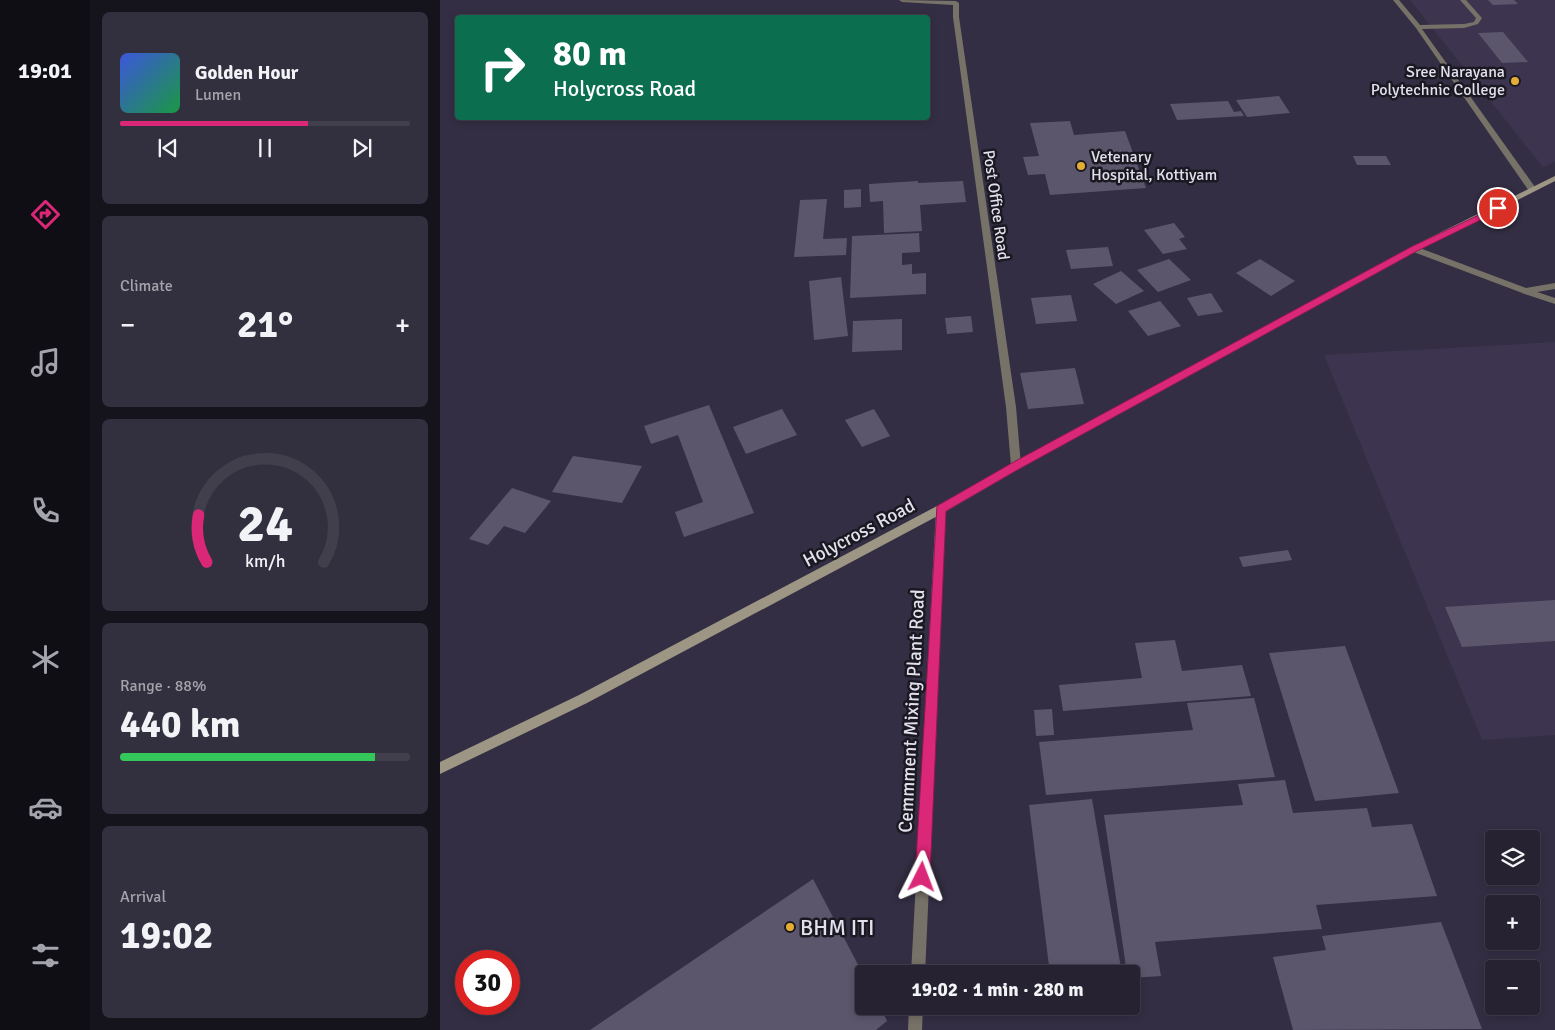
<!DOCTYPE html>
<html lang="en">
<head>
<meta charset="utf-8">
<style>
	:root { --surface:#262232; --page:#322f3e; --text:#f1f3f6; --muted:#a4a4ac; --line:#423f4d; --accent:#db2777 }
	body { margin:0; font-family:Signika,sans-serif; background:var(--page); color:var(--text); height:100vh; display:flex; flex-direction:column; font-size:19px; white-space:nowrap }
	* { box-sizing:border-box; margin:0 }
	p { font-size:16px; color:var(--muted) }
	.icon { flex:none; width:28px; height:28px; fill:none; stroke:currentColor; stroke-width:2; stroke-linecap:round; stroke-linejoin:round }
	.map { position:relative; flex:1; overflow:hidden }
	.panel { display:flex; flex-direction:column; gap:12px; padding:12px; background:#15131c; width:350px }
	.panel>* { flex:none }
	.banner { position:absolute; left:15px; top:15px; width:475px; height:105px; border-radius:5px; box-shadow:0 2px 8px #0003,0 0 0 1px var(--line); background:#0b6e4f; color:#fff; overflow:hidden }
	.buttons { position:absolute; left:1045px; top:830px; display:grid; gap:10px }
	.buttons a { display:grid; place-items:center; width:55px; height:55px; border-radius:5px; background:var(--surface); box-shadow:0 2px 8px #0003,0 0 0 1px var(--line); font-size:25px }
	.speed { position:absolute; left:15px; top:950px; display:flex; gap:10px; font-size:25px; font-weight:700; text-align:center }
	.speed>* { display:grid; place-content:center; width:65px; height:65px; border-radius:50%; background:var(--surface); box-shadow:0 2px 8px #0003,0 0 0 1px var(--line); line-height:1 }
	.speed .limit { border:8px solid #d22; background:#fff; color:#111 }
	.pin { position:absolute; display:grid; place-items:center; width:42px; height:42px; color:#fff; margin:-21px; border:2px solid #fff; border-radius:50%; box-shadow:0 1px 5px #0007 }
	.me { position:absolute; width:55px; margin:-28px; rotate:3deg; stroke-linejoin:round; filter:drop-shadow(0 0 4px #0008) }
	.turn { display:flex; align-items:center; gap:18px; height:105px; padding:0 15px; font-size:22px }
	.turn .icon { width:65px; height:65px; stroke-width:2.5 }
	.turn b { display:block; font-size:35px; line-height:42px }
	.big { font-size:38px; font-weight:700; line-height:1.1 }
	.panel .widget { flex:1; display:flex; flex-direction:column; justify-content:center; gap:8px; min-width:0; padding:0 18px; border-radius:8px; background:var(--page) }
	.panel .dial { align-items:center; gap:0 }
	.dial svg { height:130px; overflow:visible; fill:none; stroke:var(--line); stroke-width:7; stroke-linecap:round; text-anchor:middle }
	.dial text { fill:var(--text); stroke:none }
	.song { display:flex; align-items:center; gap:15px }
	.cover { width:60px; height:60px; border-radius:8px; background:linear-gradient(135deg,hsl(230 70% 55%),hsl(140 70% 35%)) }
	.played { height:5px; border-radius:2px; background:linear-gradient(90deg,var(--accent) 65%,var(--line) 65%) }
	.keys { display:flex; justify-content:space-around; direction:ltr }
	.heat { display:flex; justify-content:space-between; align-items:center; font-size:28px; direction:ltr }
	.charge { height:8px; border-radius:4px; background:linear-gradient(90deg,#34c759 88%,var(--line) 0) }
	.trip { position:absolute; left:415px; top:965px; width:285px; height:50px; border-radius:5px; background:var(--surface); box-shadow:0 2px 8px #0003,0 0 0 1px var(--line); font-weight:700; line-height:50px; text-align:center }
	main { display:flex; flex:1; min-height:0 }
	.menu { display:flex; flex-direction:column; width:90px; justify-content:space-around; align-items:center; background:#0f0e14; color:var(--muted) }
	.menu .icon { width:35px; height:35px }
	.menu .active { color:var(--accent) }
	.menu b { font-size:22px; color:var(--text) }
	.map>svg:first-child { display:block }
	.built { fill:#3d3550 }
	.building { fill:#5c566d }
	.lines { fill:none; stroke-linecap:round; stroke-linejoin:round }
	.service { fill:#777268; fill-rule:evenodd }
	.minor { fill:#777268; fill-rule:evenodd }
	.secondary { fill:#9e9685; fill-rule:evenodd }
	.route { fill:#db2777; stroke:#8e194d }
	.poi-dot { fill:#e4ae35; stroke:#1a1821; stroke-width:2 }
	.labels { text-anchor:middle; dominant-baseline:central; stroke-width:5; stroke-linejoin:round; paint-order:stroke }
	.far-poi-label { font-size:16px; fill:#e3e0ee; stroke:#1a1821; text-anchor:end }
	.far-street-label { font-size:16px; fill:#e3e0ee; stroke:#1a1821 }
	.street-label { font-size:19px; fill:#e3e0ee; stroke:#1a1821 }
	.near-poi-label { font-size:22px; fill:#e3e0ee; stroke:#1a1821; text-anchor:start }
</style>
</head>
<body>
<main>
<nav class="menu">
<b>19:01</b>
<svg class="icon active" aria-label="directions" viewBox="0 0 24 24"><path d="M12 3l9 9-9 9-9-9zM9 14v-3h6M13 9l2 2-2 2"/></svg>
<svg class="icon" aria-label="music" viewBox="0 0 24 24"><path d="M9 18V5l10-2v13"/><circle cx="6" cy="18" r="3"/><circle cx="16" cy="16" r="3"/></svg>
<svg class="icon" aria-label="phone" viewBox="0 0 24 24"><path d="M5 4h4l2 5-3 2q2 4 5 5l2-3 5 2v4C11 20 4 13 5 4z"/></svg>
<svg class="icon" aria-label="climate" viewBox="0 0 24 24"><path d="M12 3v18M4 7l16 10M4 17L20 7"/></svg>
<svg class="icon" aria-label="car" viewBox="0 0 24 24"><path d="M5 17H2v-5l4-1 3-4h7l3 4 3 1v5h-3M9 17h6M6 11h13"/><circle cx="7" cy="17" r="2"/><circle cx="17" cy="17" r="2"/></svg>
<svg class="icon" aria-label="filters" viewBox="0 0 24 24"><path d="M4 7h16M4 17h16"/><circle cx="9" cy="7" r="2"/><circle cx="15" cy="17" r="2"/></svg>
</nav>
<section class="panel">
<div class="widget">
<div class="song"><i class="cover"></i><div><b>Golden Hour</b><p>Lumen</p></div></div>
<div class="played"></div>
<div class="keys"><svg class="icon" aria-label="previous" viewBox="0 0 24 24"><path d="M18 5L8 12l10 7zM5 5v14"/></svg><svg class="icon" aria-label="pause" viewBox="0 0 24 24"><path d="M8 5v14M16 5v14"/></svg><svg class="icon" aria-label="next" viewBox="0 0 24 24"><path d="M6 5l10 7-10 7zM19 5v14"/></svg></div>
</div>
<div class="widget"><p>Climate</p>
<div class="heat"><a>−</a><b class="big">21°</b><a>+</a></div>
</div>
<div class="widget dial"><svg viewBox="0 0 100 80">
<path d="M14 69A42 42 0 1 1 86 69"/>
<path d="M14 69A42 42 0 0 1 9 40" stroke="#db2777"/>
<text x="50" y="56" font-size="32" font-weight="700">24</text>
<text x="50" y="72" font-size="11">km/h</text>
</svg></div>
<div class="widget"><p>Range · 88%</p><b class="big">440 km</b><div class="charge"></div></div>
<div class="widget"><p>Arrival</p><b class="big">19:02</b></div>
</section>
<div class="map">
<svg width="1115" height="1030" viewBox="0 0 1115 1030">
	<rect width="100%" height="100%" fill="#332e43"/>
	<!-- built -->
	<g class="built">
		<polygon points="970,0 1115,0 1115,162 1103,167"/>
		<polygon points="1115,342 1115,735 1042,740 884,355"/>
	</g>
	<!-- building -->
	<g class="building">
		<polygon points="1048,0 1074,0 1078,4 1053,5"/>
		<polygon points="1063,32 1088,62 1062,63 1038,33"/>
		<polygon points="839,96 850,113 807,117 796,100"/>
		<polygon points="788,101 794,112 801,111 804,116 737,120 730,104"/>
		<polygon points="630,121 634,135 685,131 706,188 610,195 605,174 588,175 583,157 599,156 590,123"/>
		<polygon points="913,156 946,156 951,165 917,165"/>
		<polygon points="478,181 478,183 523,181 526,202 480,205 482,231 444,233 443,201 430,202 429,184"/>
		<polygon points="421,189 421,207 404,208 404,190"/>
		<polygon points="387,199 383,239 407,238 406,255 354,257 360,200"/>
		<polygon points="734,223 745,237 739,239 747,249 723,254 704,230"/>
		<polygon points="479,233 480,252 462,253 462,265 472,264 472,274 486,273 486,294 410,298 412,236"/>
		<polygon points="668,247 673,266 631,269 626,250"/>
		<polygon points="729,259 751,280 718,292 697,270"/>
		<polygon points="820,259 855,281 831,296 796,273"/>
		<polygon points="681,271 704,291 676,304 653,284"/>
		<polygon points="401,277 408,336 374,340 369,281"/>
		<polygon points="771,293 783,312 758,316 747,298"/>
		<polygon points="631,295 637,321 596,324 591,298"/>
		<polygon points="720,301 741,326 708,336 688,311"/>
		<polygon points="531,316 533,332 507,334 505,318"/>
		<polygon points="462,319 462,350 412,352 413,321"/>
		<polygon points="635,368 644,404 588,409 580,373"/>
		<polygon points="269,405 314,513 244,537 235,512 263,502 238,435 211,444 204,426"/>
		<polygon points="342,409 357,435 306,454 293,427"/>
		<polygon points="434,409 450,436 422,447 405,420"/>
		<polygon points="133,456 202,466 182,503 112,492"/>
		<polygon points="72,488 111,501 85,533 64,526 48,545 29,539"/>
		<polygon points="848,550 852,560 803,567 799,557"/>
		<polygon points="1115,600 1115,641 1022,647 1005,607"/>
		<polygon points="735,640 742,671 802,665 811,696 623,711 619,685 702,678 695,643"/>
		<polygon points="905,646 959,793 875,801 829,653"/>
		<polygon points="814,698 835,777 606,795 599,742 753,730 747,703"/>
		<polygon points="612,709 614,735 596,736 594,710"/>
		<polygon points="845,780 853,813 927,808 932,827 972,824 997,896 876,905 882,929 715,942 721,976 691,978 691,974 687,974 664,815 803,805 798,784"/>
		<polygon points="652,799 682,974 610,974 589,805"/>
		<polygon points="373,879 424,976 424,1006 440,1006 447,1021 436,1030 150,1030"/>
		<polygon points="1001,922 1042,1029 853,1030 833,957 886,950 882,936"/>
	</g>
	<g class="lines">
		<!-- service -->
		<g class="service">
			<polygon points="953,0 959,0 980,25 1024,24 1034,22 1036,18 1020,0 1026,0 1041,17 1042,18 1038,24 1024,28 982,29 1095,187 1095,191 1089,191 976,28"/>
			<polygon points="1085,288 1115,298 1115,304 1082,293 1082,289"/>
		</g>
		<!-- minor -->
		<g class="minor">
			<polygon points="459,0 516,1 519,3 519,17 576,407 581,466 576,470 571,466 566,407 513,17 513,5 462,2"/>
			<polygon points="971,247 977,247 1086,288 1115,283 1115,289 1085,294 971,251"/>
			<polygon points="501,505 505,506 506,509 485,974 471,974 496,509 497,506"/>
			<polygon points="469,1006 483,1006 482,1030 468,1030"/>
		</g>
		<!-- secondary -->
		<polygon class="secondary" points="1115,176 1115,181 977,251 579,469 505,512 147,703 0,774 0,762 139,695 497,506 573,463 971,247"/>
	</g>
	<!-- route -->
	<polygon class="route" points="1058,206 1061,207 1061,210 977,251 579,469 506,511 490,877 488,882 482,884 477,882 475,877 497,506 572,463 971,247"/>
	<!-- markers -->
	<g class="poi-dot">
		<circle cx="1075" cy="81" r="5"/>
		<circle cx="641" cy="166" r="5"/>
		<circle cx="350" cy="927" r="5"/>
	</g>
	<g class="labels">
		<!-- far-poi labels -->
		<g class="far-poi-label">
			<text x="1065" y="72">Sree Narayana<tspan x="1065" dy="18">Polytechnic College</tspan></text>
			<text x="651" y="157" text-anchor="start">Vetenary<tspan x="651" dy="18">Hospital, Kottiyam</tspan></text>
		</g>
		<!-- far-street labels -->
		<g class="far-street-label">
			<text transform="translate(556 205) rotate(82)">Post Office Road</text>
		</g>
		<!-- street labels -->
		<g class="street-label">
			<text transform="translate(419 533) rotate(-28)">Holycross Road</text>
			<text transform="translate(472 711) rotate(-87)">Cemmment Mixing Plant Road</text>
		</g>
		<!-- near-poi labels -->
		<g class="near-poi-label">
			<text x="360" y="927">BHM ITI</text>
		</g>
	</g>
</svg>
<div class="buttons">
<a><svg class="icon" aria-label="layers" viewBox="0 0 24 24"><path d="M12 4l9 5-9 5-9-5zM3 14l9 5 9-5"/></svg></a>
<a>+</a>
<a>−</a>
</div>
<div class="speed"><div class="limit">30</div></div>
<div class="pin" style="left:1058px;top:208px;background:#d93025"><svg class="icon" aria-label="arrive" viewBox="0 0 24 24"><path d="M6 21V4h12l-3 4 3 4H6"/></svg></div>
<svg class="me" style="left:482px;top:877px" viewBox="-20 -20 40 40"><path d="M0-17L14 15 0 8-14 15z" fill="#db2777" stroke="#fff" stroke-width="4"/></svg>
<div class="trip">19:02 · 1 min · 280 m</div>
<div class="banner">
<div class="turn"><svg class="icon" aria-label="right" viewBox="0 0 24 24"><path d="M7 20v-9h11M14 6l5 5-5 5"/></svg><div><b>80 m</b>Holycross Road</div></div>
</div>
</div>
</main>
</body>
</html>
